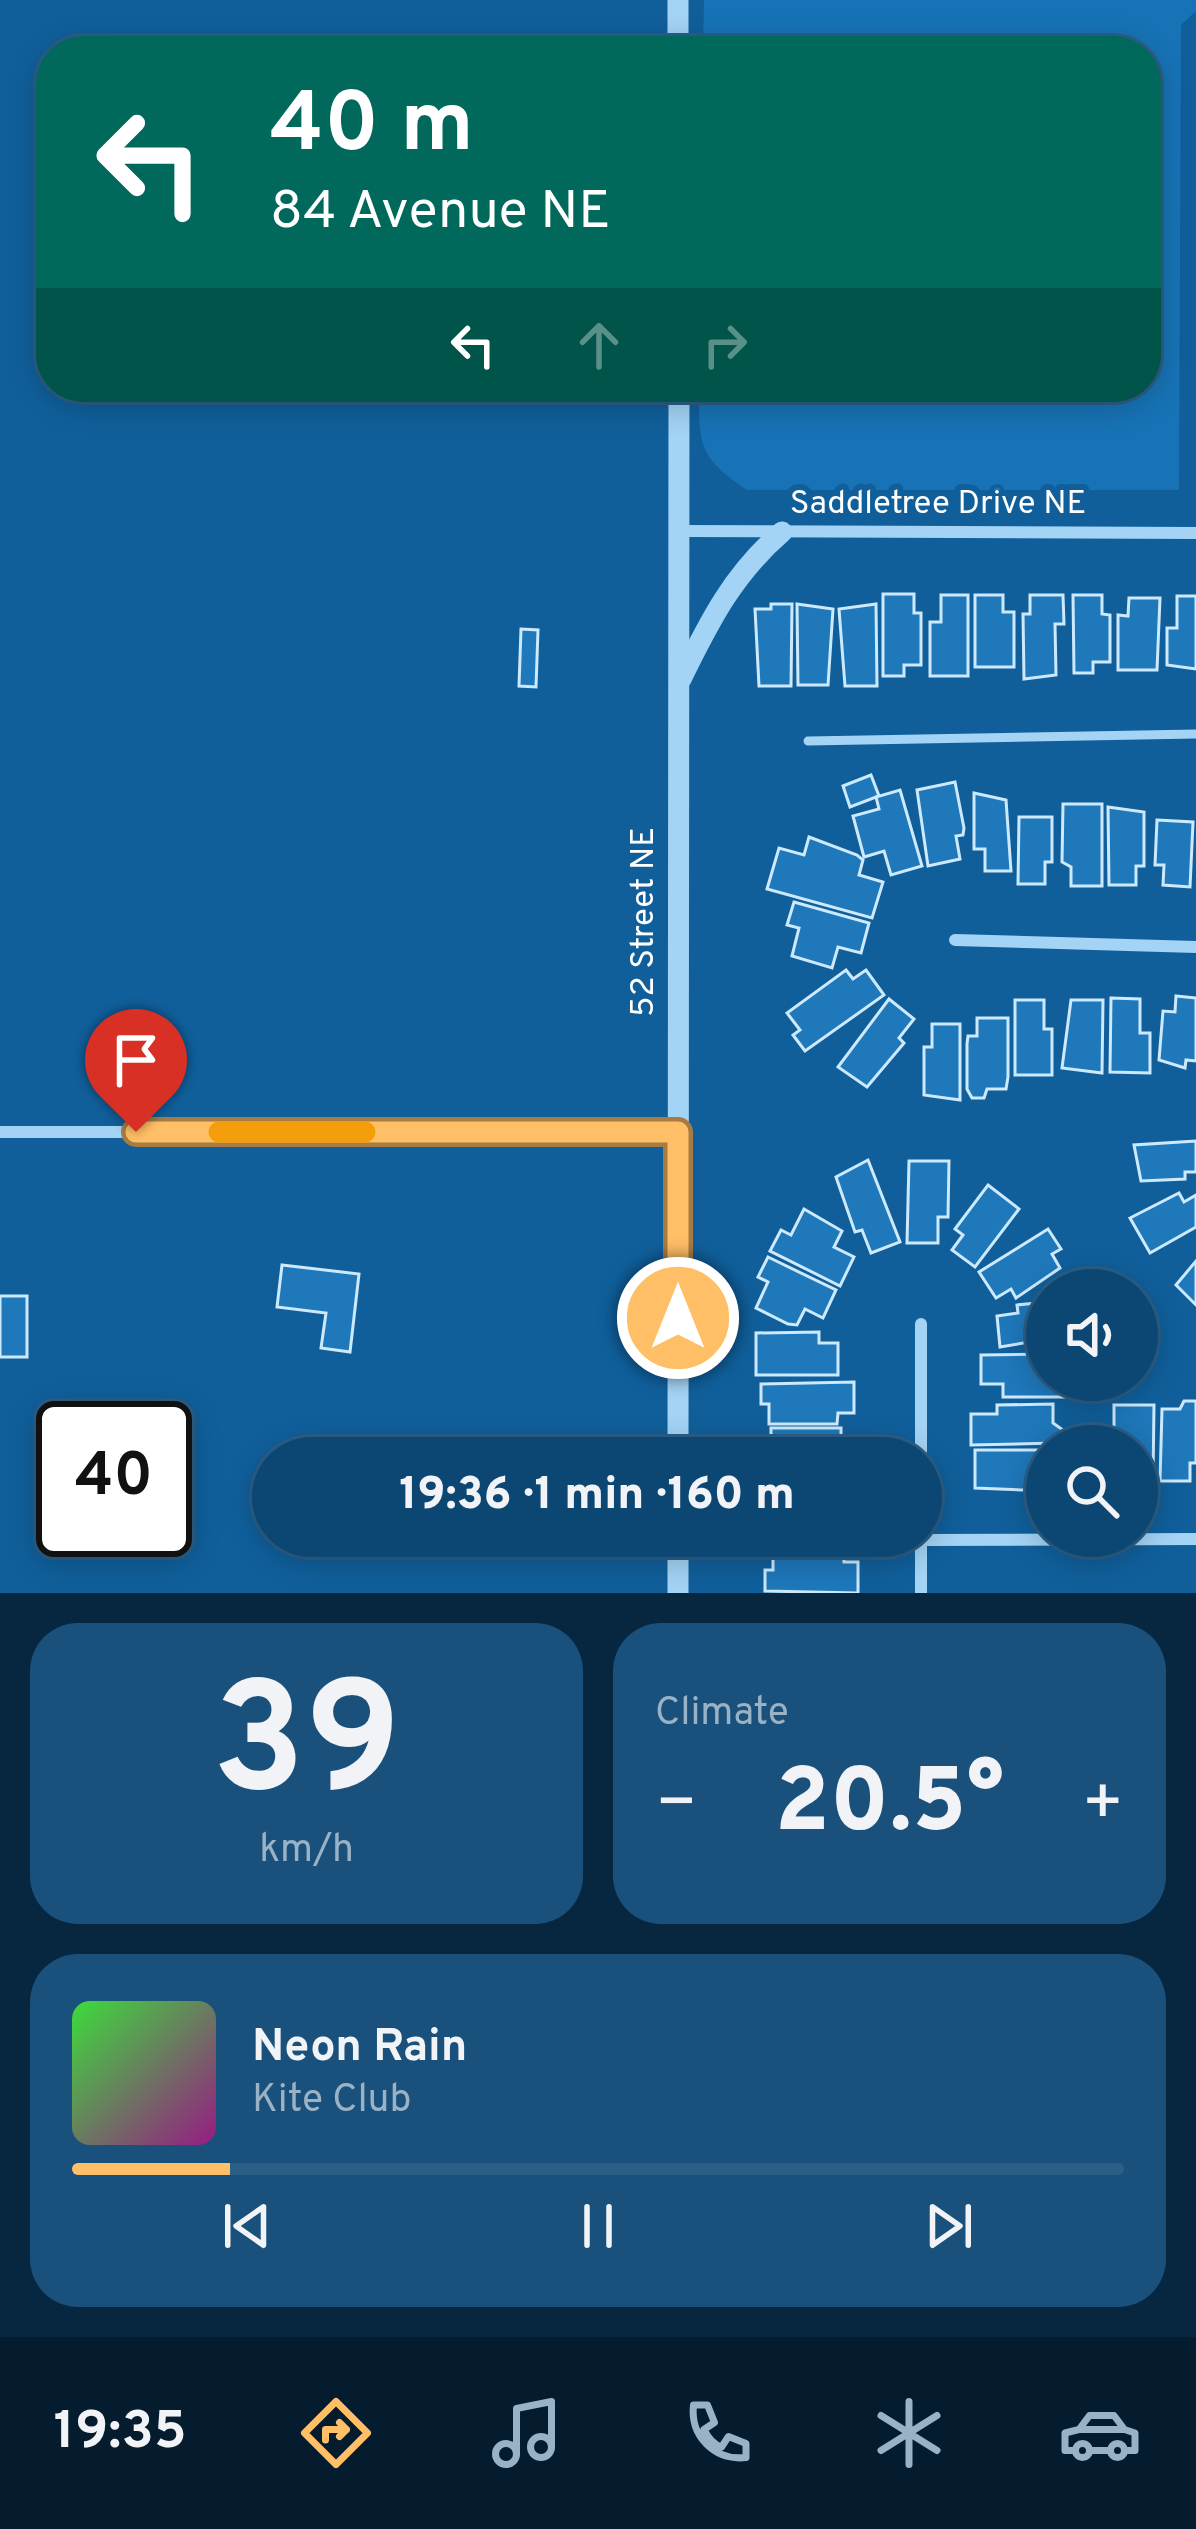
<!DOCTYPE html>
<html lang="en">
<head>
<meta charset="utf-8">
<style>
	:root { --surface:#0c4774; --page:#1a517c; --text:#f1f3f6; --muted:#9ab2c5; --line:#2c5f86; --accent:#ffbf67 }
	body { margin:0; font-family:Overpass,sans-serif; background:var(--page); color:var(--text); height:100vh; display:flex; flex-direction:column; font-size:45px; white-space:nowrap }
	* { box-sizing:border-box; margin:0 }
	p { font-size:39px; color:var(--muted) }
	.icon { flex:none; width:66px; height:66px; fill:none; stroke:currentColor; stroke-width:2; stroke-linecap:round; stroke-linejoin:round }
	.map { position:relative; height:1593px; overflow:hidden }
	.details { display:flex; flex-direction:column; gap:30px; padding:30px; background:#072740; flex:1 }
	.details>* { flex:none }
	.top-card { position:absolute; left:36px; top:36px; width:1125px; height:366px; border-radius:48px; box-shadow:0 6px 30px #0003,0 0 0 3px var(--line); background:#00695c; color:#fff; overflow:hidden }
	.controls { position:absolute; left:1026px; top:1269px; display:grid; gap:24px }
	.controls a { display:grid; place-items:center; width:132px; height:132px; border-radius:50%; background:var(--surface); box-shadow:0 6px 30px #0003,0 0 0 3px var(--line); font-size:60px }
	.speed { position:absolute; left:36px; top:1401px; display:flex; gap:24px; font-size:60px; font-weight:700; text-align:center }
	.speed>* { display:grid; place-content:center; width:156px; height:156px; border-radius:50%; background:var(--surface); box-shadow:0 6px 30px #0003,0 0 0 3px var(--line); line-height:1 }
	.speed .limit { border:6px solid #111; border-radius:18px; background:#fff; color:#111 }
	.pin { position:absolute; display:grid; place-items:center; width:102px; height:102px; color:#fff; margin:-123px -51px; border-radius:50% 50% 50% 0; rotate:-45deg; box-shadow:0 0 12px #0007 }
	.pin .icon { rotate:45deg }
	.me { position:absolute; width:132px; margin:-66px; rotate:0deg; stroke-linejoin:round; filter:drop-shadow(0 0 9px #0008) }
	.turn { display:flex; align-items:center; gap:42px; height:252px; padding:0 36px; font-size:54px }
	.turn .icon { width:156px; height:156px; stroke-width:2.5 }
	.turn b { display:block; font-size:84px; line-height:102px }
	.lanes { display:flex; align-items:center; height:114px; padding:0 36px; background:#0003; justify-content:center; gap:60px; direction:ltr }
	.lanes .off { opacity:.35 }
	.big { font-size:90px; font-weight:800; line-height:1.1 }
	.details .tile { flex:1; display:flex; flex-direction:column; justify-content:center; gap:18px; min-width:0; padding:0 42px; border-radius:48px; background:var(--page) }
	.details .dial { align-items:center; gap:0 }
	.dial b { font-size:156px; line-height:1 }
	.song { display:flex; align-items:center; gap:36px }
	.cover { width:144px; height:144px; border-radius:18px; background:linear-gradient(135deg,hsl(120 70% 55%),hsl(310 70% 35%)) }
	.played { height:12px; border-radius:6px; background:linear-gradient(90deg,var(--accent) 15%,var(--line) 15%) }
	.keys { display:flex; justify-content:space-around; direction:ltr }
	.heat { display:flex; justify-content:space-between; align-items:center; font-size:66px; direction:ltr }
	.details .tiles { flex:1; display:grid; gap:30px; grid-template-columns:1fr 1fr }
	.tile:last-child { grid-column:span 2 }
	.trip { position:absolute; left:252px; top:1437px; width:690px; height:120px; border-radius:60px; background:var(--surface); box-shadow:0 6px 30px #0003,0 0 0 3px var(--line); font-weight:800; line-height:120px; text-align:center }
	.tabs { display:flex; height:192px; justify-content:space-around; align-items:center; background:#051c2e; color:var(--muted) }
	.tabs .icon { width:84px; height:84px }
	.tabs .current { color:var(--accent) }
	.tabs b { font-size:54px; color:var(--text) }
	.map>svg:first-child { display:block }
	.green { fill:#1773b5 }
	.building { fill:#1e78ba; stroke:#cce9fe; stroke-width:3 }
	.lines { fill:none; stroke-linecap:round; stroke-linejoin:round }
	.service { stroke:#a3d3f5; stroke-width:9 }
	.minor { stroke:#a3d3f5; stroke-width:12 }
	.tertiary { stroke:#a3d3f5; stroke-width:21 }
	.route-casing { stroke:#a67c43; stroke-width:30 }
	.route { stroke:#ffbf67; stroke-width:21 }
	.slow { stroke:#f59e0b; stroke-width:21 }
	.labels { text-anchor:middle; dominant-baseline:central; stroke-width:12; stroke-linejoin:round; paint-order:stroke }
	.street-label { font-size:33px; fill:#fff; stroke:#105f9b }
</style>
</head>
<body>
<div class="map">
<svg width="1196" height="1593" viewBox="0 0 1196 1593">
	<rect width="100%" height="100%" fill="#105f9b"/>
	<!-- green -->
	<path class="green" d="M704 0H1196V11L1181 25 1179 490H747C698 457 699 445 699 387H1146V51H703Z"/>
	<!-- building -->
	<g class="building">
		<polygon points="883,594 914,594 914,613 921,613 921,665 904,665 904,676 883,676"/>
		<polygon points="941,595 968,595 968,676 930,676 930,622 941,622"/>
		<polygon points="975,595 1003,595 1003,612 1014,612 1014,667 975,667"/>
		<polygon points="1030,595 1063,595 1064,624 1055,624 1056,675 1024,679 1023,614 1030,614"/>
		<polygon points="1073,595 1102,595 1102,614 1110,615 1110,662 1093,662 1093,673 1074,673"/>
		<polygon points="1177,596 1196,596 1196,669 1167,665 1167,628 1177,628"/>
		<polygon points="1129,598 1160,598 1157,670 1118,670 1118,615 1128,616"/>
		<polygon points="771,604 792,604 791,686 759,686 755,609 771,609"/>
		<polygon points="797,604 833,609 828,685 798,685"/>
		<polygon points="876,604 877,686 845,686 839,609"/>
		<polygon points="521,629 538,630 536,687 519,686"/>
		<polygon points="871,775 879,796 850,807 843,786"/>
		<polygon points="955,782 964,828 963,835 956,836 960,859 928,866 917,790"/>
		<polygon points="900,790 922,866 891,875 884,851 864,857 853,816 879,809 876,797"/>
		<polygon points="974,793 1006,800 1011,871 985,871 985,849 974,849"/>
		<polygon points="1063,804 1102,804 1102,886 1071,886 1071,867 1062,862"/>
		<polygon points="1108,807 1144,812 1144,866 1136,866 1136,885 1109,885"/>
		<polygon points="1019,817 1052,817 1052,862 1045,862 1045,884 1018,884"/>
		<polygon points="1157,820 1193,822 1190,887 1163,885 1164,865 1155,865"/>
		<polygon points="809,837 857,855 863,860 859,875 883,882 872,918 767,889 779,848 804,855"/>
		<polygon points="794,902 869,923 861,953 838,947 832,968 792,956 799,928 787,925"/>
		<polygon points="846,970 853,979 866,970 884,995 805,1051 793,1035 800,1030 787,1013"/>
		<polygon points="1176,996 1196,998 1196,1061 1186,1060 1185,1068 1159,1060 1163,1011 1175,1012"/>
		<polygon points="1111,998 1140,999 1140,1033 1150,1033 1150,1073 1110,1072"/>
		<polygon points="889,999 914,1019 899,1038 904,1043 867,1087 838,1067"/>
		<polygon points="1015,1000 1044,1000 1044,1029 1052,1029 1052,1075 1015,1075"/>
		<polygon points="1071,1000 1103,1000 1102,1073 1062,1068"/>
		<polygon points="977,1018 1008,1018 1008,1077 1006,1089 987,1089 984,1098 972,1098 967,1089 967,1044 968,1036 977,1036"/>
		<polygon points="932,1024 960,1024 960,1100 924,1095 924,1047 932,1047"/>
		<polygon points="1196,1141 1196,1172 1185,1172 1185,1179 1141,1181 1134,1145"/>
		<polygon points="868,1160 900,1242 871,1253 862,1230 855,1232 836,1177"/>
		<polygon points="909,1161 949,1161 948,1217 938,1217 938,1243 907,1243"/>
		<polygon points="988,1185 1019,1209 975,1267 952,1250 963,1235 955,1229"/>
		<polygon points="1179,1193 1184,1202 1196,1195 1196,1227 1150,1253 1130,1218"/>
		<polygon points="804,1209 842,1231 834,1247 854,1257 840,1286 770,1251 781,1230 791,1235"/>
		<polygon points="1048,1229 1061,1249 1052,1254 1060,1268 1016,1298 1011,1289 996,1298 979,1272"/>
		<polygon points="768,1257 836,1290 823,1318 805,1309 797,1325 788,1324 756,1308 768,1282 758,1277"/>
		<polygon points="1196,1261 1196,1305 1176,1285"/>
		<polygon points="282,1265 359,1274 350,1352 321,1348 326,1313 277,1307"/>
		<rect x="0" y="1296" width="27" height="61"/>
		<polygon points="1047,1302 1047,1339 1000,1347 997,1316 1018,1313 1017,1305"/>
		<polygon points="819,1332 819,1343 838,1343 838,1375 756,1375 756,1333"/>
		<polygon points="981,1355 1046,1354 1047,1380 1076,1380 1076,1397 1003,1397 1003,1384 981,1384"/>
		<polygon points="854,1382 854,1413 838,1413 837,1424 769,1424 769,1404 761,1404 761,1384"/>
		<polygon points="1184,1401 1196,1401 1196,1463 1190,1463 1190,1481 1160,1481 1162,1409 1180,1409"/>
		<polygon points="1053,1404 1053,1423 1067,1433 1057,1443 971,1445 971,1414 997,1414 997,1405"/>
		<polygon points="1114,1405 1154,1405 1153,1482 1137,1482 1137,1446 1114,1446"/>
		<polygon points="771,1428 841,1428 841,1438 859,1438 859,1458 763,1458 763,1444 771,1444"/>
		<polygon points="975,1450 1047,1450 1046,1491 975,1488"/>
		<polygon points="773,1551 844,1551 844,1562 858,1562 858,1593 765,1591 765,1570 773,1570"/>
	</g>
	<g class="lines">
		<!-- service -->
		<polyline class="service" points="808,741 1196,734"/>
		<!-- minor -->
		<g class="minor">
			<polyline points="680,531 1196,533"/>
			<polyline points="955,940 1196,947"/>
			<polyline points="0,1132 678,1132"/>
			<polyline points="921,1324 921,1540"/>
			<polyline points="921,1593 921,1540 1196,1539"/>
		</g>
		<!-- tertiary -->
		<g class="tertiary">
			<polyline points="678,0 678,51"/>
			<path d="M681 679C709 622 733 574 782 532"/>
			<polyline points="678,1458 679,387"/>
			<polyline points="678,1536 678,1593"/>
		</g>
	</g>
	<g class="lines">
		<defs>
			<polyline id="route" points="136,1132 678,1132 678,1318"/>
		</defs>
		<!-- route casing -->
		<use href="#route" class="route-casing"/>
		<!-- route -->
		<use href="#route" class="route"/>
		<!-- slow -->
		<polyline class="slow" points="219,1132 365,1132"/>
	</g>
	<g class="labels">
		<!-- street labels -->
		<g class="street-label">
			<text x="938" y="505">Saddletree Drive NE</text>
			<text transform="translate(645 922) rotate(-90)">52 Street NE</text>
		</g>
	</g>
</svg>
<div class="controls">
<a><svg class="icon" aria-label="sound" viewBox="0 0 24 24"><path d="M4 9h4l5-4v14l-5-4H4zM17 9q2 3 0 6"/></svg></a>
<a><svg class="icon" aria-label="search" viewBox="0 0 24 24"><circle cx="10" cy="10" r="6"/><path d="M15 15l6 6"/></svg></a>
</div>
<div class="speed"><div class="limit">40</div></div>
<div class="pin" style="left:136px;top:1132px;background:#d93025"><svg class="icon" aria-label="arrive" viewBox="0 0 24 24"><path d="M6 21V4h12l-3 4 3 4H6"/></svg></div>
<svg class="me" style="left:678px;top:1318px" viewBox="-20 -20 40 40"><circle r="17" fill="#ffbf67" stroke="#fff" stroke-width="3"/><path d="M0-11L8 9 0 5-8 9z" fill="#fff"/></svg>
<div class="trip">19:36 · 1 min · 160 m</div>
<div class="top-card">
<div class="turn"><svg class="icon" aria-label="left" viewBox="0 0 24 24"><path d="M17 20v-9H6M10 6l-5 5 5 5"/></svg><div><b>40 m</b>84 Avenue NE</div></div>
<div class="lanes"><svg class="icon" aria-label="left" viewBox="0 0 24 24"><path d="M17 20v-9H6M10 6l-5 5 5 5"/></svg><svg class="icon off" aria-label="ahead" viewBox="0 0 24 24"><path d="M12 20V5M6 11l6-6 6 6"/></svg><svg class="icon off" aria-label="right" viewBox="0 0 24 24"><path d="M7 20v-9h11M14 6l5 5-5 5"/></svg></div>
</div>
</div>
<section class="details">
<div class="tiles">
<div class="tile dial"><b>39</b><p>km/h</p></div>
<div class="tile"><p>Climate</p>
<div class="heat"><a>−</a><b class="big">20.5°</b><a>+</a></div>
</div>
<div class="tile">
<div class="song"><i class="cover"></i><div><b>Neon Rain</b><p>Kite Club</p></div></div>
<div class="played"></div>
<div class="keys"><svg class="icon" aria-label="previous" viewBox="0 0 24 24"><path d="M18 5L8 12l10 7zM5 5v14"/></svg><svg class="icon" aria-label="pause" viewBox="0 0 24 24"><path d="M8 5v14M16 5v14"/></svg><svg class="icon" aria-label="next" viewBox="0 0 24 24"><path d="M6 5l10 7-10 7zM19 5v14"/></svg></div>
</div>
</div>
</section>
<nav class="tabs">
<b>19:35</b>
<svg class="icon current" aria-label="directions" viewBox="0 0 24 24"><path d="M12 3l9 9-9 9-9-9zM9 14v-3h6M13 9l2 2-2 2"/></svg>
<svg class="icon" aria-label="music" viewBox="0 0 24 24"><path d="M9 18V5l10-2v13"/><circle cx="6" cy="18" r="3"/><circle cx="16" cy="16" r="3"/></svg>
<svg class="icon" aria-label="phone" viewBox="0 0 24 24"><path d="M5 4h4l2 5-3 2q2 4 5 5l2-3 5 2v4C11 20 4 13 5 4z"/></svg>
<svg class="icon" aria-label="climate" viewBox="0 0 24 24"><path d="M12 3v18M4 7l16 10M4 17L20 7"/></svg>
<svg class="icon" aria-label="car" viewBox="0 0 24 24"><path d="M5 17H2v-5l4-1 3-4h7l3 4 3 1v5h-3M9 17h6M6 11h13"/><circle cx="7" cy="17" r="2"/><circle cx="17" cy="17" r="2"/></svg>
</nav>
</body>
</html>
